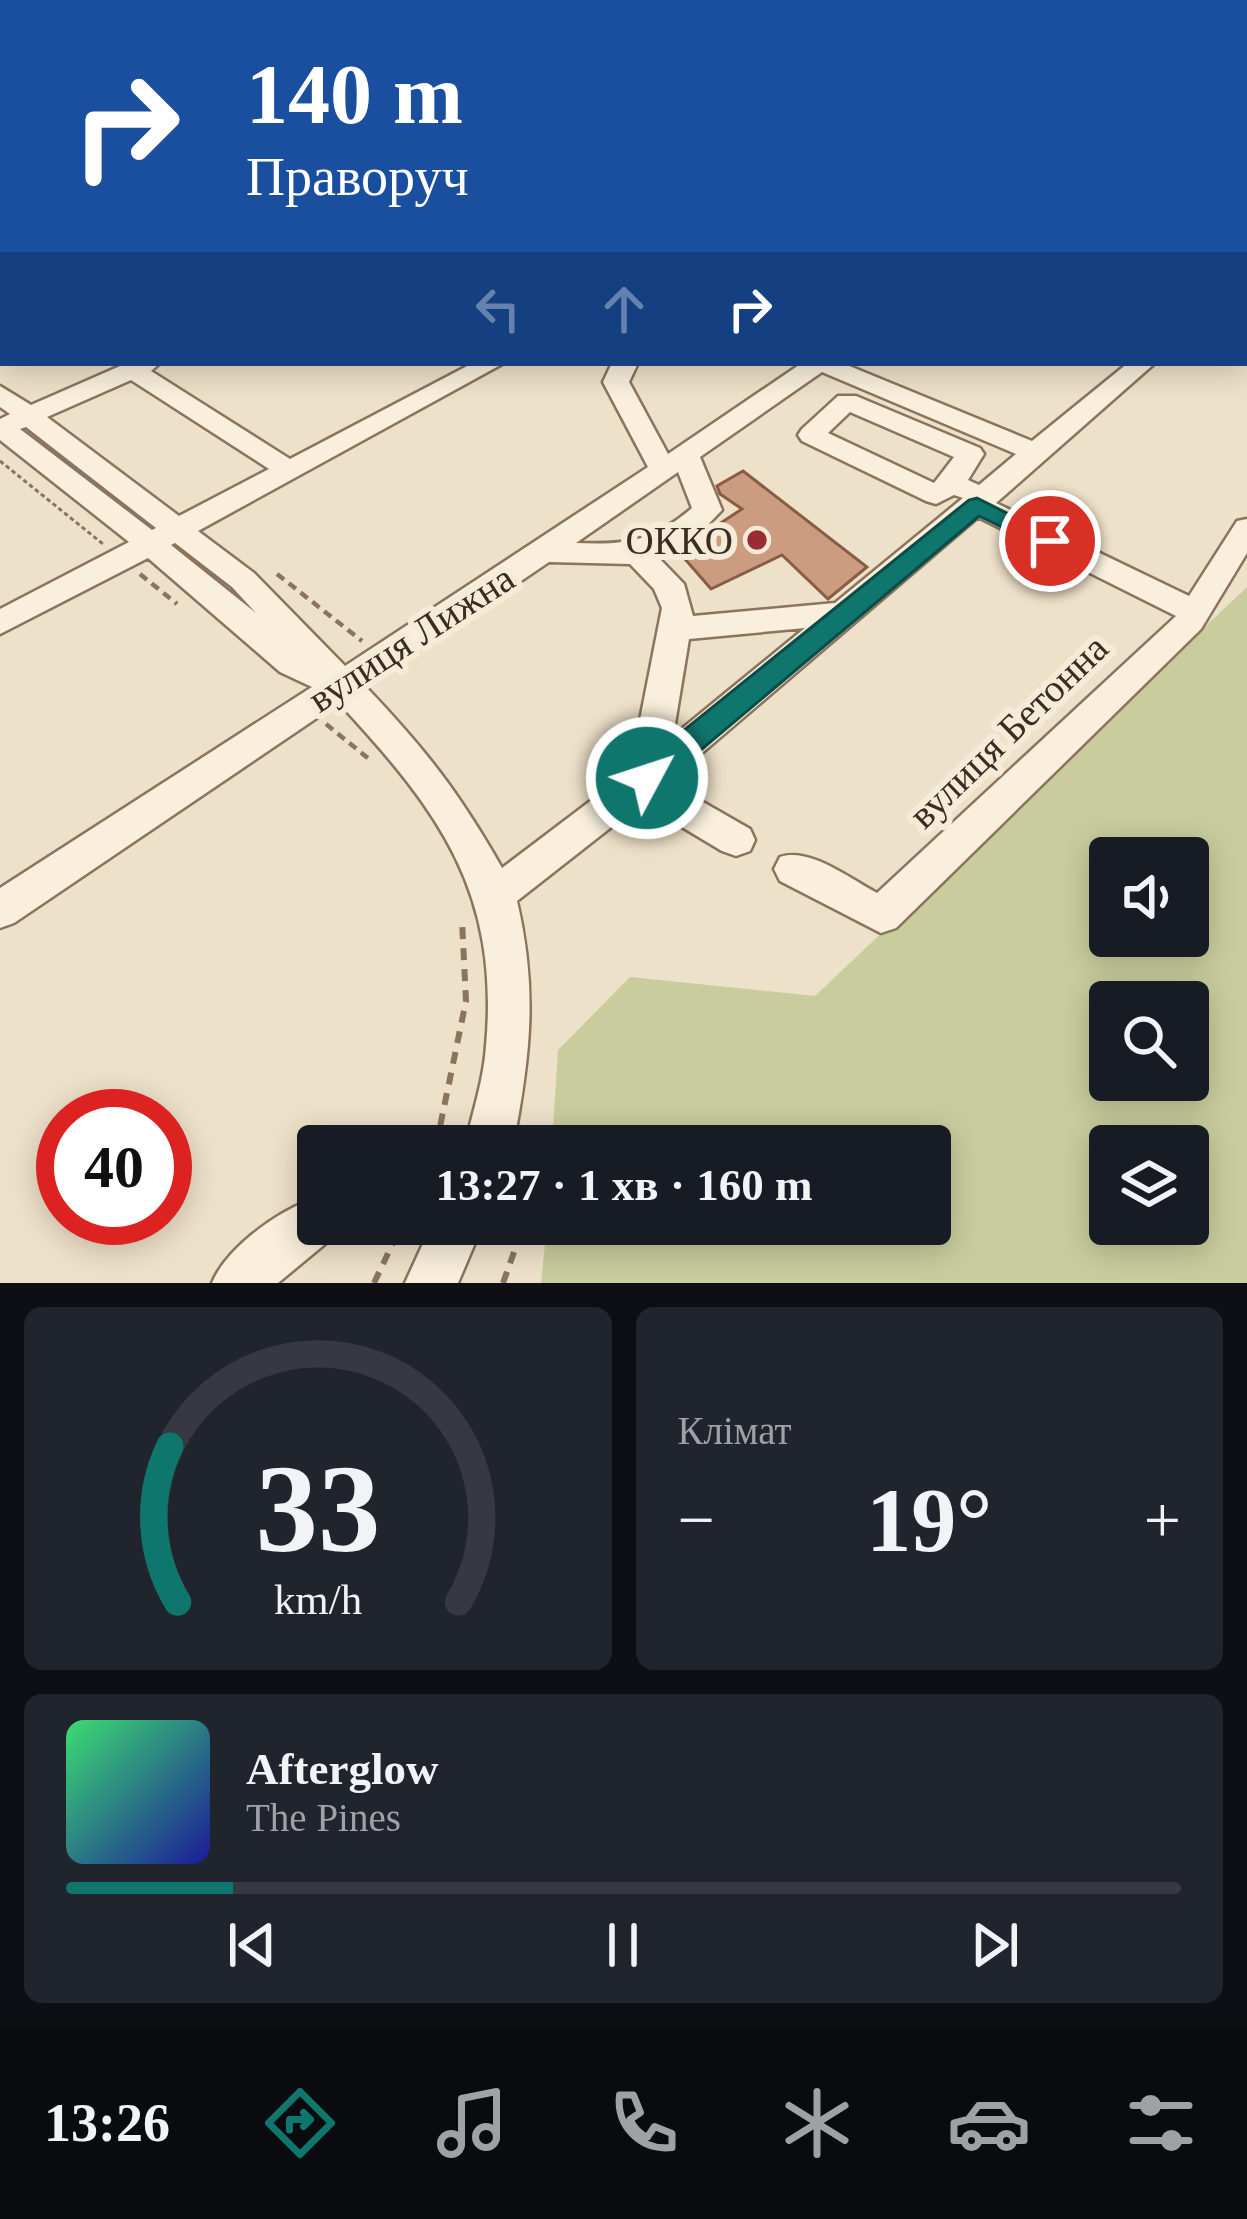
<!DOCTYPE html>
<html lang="uk">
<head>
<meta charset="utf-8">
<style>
	:root { --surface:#171b24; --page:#20242c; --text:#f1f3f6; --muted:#9ea1a6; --line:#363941; --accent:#0f766e }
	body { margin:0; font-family:"Times New Roman",serif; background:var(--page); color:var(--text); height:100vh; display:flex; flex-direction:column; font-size:45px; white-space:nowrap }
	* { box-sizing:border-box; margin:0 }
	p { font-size:39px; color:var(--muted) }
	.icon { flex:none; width:66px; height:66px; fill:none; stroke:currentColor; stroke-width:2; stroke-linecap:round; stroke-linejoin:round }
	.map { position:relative; height:1283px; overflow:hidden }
	.sheet { display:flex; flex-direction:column; gap:24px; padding:24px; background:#0d0f14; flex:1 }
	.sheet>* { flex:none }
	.banner { position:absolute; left:0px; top:0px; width:1248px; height:366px; box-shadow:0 6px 30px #0003; background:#1a4fa0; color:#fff; overflow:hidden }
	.buttons { position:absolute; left:1089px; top:837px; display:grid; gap:24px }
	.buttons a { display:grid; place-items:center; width:120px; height:120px; border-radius:12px; background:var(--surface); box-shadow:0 6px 30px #0003; font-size:60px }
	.speed { position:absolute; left:36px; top:1089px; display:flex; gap:24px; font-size:60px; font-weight:700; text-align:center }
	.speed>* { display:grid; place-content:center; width:156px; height:156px; border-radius:50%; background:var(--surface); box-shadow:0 6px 30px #0003; line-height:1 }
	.speed .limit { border:18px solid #d22; background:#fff; color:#111 }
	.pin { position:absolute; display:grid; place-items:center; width:102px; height:102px; color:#fff; margin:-51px; border:6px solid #fff; border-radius:50%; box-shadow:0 3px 12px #0007 }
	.me { position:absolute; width:132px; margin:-66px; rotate:50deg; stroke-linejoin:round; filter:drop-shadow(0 0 9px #0008) }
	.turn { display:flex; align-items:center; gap:42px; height:252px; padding:0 48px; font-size:54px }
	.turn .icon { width:156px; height:156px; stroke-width:2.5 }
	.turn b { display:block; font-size:84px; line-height:102px }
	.lanes { display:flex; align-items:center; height:114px; padding:0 48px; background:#0003; justify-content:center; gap:60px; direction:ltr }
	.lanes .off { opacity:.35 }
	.big { font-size:90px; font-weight:800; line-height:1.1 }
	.sheet .tile { flex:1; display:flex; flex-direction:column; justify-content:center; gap:18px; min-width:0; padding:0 42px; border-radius:18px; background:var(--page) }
	.sheet .dial { align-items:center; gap:0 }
	.dial svg { height:312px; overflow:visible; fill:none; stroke:var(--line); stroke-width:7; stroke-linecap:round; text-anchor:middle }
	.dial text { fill:var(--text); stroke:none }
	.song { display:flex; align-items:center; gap:36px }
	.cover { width:144px; height:144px; border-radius:18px; background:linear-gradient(135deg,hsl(140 70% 55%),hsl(240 70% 35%)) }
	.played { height:12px; border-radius:6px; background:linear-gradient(90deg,var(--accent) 15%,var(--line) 15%) }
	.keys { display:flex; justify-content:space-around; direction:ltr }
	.heat { display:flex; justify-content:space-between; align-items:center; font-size:66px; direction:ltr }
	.sheet .tiles { flex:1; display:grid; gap:24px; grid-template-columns:1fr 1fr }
	.tile:last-child { grid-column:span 2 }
	.trip { position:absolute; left:297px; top:1125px; width:654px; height:120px; border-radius:12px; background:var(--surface); box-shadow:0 6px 30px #0003; font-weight:800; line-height:120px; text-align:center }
	.tabs { display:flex; height:192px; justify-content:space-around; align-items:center; background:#090b0e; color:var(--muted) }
	.tabs .icon { width:84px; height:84px }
	.tabs .current { color:var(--accent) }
	.tabs b { font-size:54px; color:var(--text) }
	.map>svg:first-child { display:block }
	.green { fill:#c9cc9c; fill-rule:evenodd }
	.building { fill:#cb9c80; stroke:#895c44; stroke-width:3 }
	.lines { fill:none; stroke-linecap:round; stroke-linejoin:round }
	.minor-casing { stroke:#8a745e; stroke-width:5 }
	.path-far2 { stroke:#8a745e; stroke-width:3; stroke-dasharray:4.5 3; stroke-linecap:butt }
	.path-far1 { stroke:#8a745e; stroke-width:4.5; stroke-dasharray:9 6; stroke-linecap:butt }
	.path { stroke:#8a745e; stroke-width:6; stroke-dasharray:12 9; stroke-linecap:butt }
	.minor { fill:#f9efdc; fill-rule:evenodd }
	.route { fill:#0f766e; stroke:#0a4d48; stroke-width:3 }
	.poi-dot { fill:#982e33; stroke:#f5ecd8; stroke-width:4.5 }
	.labels { text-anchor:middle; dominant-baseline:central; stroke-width:12; stroke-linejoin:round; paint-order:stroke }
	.poi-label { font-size:39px; fill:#3b2c21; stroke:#f5ecd8; text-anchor:end }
	.street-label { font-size:39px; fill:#3b2c21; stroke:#f5ecd8 }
</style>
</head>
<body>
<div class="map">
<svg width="1247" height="1283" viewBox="0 0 1247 1283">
	<rect width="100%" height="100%" fill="#eee1c9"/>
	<!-- green -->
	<path class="green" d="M1247 587V1283H541L547 1224H930V1146H552L558 1050 630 977 815 996ZM1110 858H1188V936H1110ZM1110 1002H1188V1080H1110ZM1110 1146H1188V1224H1110Z"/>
	<!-- building -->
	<polygon class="building" points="743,471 867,567 828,599 782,555 711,589 678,551 742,509 720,494 717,486"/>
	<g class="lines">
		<defs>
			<g id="minor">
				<polygon points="11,0 36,0 9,3"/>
				<polygon points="340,0 361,0 363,3 342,3"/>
				<polygon points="519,0 541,0 517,3"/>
				<polygon points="755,0 779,0 781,3 757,3"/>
				<polygon points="972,0 991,0 970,3"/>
				<polygon points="1002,0 1028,0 1030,3 1004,3"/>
				<polygon points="1200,0 1227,0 1229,3 1202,3"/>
				<rect x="1245" y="4" width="2" height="8"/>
				<polygon points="1247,75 1247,85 1245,86 1245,76"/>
				<rect x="1245" y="115" width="2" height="11"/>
				<polygon points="0,188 3,189 3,201 0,200"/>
				<polygon points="1247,266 1247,280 1245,281 1245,267"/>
				<path d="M127 363H160L151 371 290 459 473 363H504L198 531 254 573 345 666 648 467 603 382 612 363H638L629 382 668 454 802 363H842L1032 441 1128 363H1155L996 503 1189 596 1237 521 1247 519V553L1201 629 896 928 881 933 780 881 774 869 780 857C810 847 850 879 877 893L1176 616 978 517 668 782 750 829 755 840 750 851 736 856 722 851 642 803 517 901C538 991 530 1057 513 1146H465C472 1114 484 1079 486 1046 500 892 439 811 339 703L14 923 0 928V888L312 687 280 672 148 558 0 634V609L129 542 0 440V419L10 414 0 407V386L31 405ZM822 372 1016 454 979 485 968 480 984 454 980 448 856 396H838L802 429 798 435 802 441 926 501 936 504 954 495 963 498 835 603 693 616 684 584 656 555 694 539 722 510 700 457ZM131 380 269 469 179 516 47 417ZM850 412 954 457 934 483 828 433ZM26 427 156 528 152 530 20 429ZM678 472 692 508C653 542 625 545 576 543ZM175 543 232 587 256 613 171 545ZM549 562 630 564 654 589 662 608 630 771 502 868C458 791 426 750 365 686ZM805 628 673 736 689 639Z"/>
				<path d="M307 1201 318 1205V1224L332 1226 325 1244 278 1283H212C226 1249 273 1215 307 1201Z"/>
				<polygon points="432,1224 483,1224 458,1283 405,1283"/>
			</g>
		</defs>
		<!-- minor casing -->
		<use href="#minor" class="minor-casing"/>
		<!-- path-far2 -->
		<polyline class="path-far2" points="0,461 103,544"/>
		<!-- path-far1 -->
		<g class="path-far1">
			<polyline points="140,574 177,604"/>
			<polyline points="277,574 362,641"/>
			<polyline points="326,724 369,759"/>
		</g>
		<!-- path -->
		<g class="path">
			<polyline points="436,1146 466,1001 462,921"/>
			<polyline points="374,1283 402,1224"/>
			<polyline points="503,1283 524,1224"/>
		</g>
		<!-- minor -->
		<use href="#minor" class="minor"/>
	</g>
	<!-- route -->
	<polygon class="route" points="977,498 1062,541 1050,548 1041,546 979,516 658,786 636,786 632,778 636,769 969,500"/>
	<!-- markers -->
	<circle class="poi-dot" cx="757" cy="540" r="12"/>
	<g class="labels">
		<!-- poi labels -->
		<g class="poi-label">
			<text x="733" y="540">ОККО</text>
		</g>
		<!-- street labels -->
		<g class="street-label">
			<text transform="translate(411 638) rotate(-33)">вулиця Лижна</text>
			<text transform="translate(1008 731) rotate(-44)">вулиця Бетонна</text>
		</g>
	</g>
</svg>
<div class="buttons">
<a><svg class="icon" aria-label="sound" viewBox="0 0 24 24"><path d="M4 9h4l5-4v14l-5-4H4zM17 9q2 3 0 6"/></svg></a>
<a><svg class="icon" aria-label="search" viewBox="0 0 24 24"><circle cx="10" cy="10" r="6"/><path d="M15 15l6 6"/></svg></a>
<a><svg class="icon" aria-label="layers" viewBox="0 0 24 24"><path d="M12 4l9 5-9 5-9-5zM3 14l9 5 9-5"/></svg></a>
</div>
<div class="speed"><div class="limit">40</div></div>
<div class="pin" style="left:1050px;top:541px;background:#d93025"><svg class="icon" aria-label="arrive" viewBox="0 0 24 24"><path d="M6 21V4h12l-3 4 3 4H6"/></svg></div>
<svg class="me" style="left:647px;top:778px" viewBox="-20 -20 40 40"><circle r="17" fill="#0f766e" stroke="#fff" stroke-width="3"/><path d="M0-11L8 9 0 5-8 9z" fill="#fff"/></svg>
<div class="trip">13:27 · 1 хв · 160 m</div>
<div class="banner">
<div class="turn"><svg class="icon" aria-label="right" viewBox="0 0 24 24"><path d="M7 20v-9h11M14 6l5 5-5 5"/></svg><div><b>140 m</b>Праворуч</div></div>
<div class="lanes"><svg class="icon off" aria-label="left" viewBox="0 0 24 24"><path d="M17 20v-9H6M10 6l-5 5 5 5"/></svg><svg class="icon off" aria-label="ahead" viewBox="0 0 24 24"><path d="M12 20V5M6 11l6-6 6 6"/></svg><svg class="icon" aria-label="right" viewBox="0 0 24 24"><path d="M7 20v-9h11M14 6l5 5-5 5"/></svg></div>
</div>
</div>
<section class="sheet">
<div class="tiles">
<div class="tile dial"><svg viewBox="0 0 100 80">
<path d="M14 69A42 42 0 1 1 86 69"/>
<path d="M14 69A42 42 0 0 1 12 29" stroke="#0f766e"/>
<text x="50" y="56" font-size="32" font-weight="700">33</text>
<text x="50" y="72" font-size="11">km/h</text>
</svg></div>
<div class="tile"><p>Клімат</p>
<div class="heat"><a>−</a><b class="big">19°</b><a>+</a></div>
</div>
<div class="tile">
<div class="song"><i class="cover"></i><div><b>Afterglow</b><p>The Pines</p></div></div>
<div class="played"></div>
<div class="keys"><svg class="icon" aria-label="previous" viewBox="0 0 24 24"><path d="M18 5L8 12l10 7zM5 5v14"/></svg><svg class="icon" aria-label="pause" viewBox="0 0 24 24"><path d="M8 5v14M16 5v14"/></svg><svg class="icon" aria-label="next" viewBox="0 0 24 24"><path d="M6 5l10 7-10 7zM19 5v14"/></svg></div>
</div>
</div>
</section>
<nav class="tabs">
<b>13:26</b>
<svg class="icon current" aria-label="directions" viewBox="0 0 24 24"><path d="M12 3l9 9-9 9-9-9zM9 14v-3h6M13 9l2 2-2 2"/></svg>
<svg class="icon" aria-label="music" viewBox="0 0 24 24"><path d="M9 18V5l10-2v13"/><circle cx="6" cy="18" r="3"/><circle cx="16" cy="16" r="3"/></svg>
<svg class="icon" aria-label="phone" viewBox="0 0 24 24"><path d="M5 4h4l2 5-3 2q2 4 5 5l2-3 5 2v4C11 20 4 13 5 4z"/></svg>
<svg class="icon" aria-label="climate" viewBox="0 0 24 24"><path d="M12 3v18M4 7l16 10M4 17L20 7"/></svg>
<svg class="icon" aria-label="car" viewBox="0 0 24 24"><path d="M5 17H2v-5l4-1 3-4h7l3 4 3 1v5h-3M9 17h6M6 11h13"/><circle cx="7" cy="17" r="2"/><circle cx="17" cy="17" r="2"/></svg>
<svg class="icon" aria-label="filters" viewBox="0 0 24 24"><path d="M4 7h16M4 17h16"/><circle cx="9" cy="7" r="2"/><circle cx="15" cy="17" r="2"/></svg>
</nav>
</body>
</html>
